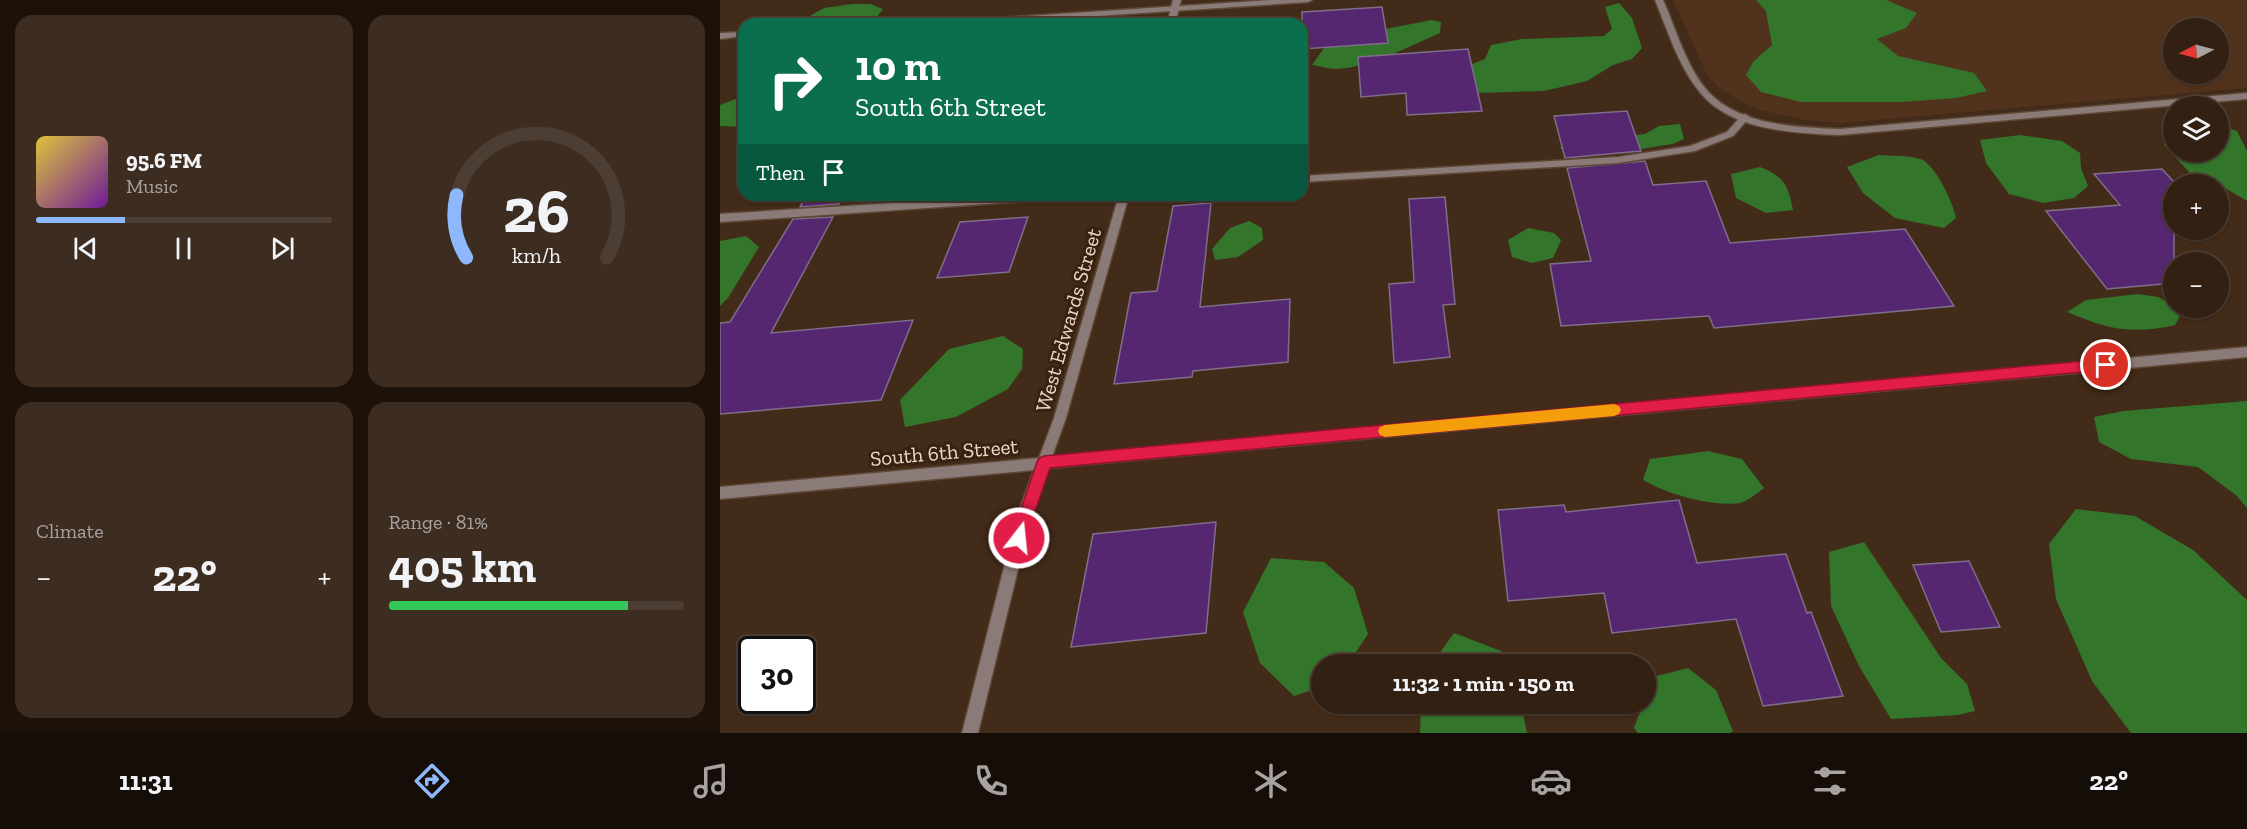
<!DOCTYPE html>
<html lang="en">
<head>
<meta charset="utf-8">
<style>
	:root { --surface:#322013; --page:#3d2d21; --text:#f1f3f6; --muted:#a8a3a0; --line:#4d3e33; --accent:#8db9fc }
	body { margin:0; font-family:"Zilla Slab",serif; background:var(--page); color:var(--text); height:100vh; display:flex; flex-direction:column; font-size:22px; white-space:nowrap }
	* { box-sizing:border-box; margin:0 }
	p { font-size:20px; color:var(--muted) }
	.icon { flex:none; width:33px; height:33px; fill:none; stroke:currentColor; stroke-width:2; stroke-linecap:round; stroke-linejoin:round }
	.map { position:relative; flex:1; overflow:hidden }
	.drawer { display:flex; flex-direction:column; gap:15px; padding:15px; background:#1c120a; width:720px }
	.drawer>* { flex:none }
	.banner { position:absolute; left:18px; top:18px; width:570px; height:183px; border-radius:18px; box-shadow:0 2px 4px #0004,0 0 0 2px var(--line); background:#0b6e4f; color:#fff; overflow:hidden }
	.needle { width:39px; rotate:264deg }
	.fabs { position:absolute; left:1443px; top:18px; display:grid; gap:12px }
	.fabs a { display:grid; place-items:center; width:66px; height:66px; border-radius:50%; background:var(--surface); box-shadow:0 2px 4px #0004,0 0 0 2px var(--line); font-size:30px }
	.speed { position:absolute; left:18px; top:636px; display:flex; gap:12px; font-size:30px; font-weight:700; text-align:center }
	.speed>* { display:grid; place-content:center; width:78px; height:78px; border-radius:50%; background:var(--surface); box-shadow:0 2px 4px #0004,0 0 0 2px var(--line); line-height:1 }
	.speed .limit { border:3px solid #111; border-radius:9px; background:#fff; color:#111 }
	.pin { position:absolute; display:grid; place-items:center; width:51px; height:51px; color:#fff; margin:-26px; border:3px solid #fff; border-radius:50%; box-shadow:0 2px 6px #0007 }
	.me { position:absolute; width:66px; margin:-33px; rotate:16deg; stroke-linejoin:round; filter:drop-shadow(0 0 4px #0008) }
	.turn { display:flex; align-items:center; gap:21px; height:126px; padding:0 18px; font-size:27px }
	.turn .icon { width:78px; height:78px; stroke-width:2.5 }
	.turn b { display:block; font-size:42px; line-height:51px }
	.then { display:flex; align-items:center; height:57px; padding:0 18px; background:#0003; gap:12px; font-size:22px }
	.big { font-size:45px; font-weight:800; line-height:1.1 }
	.drawer .card { flex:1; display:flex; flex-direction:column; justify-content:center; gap:9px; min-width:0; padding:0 21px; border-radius:18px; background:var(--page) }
	.drawer .dial { align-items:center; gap:0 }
	.dial svg { height:156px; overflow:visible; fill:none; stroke:var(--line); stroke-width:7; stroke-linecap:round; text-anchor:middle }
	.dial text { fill:var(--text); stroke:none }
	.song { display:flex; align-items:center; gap:18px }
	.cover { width:72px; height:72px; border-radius:9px; background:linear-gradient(135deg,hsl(50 70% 55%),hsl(280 70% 35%)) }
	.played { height:6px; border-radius:3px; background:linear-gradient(90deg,var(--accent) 30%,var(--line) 30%) }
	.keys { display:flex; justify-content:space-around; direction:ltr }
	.heat { display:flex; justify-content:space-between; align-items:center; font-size:33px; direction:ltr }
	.charge { height:9px; border-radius:4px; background:linear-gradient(90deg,#34c759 81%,var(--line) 0) }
	.drawer .tiles { flex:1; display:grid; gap:15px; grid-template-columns:repeat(2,1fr) }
	.trip { position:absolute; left:591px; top:654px; width:345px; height:60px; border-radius:30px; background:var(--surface); box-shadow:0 2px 4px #0004,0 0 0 2px var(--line); font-weight:800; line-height:60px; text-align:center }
	.dock { display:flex; height:96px; justify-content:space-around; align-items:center; background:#140d08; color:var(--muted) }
	.dock .icon { width:42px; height:42px }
	.dock .on { color:var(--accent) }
	.dock b { font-size:27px; color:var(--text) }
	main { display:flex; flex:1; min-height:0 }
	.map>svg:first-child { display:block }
	.built { fill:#50321d; fill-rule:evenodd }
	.forest { fill:#34752c }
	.building { fill:#562771; stroke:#7f6e8a; stroke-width:1.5 }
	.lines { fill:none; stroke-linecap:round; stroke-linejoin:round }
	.lane-casing { stroke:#5e4736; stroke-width:3 }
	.street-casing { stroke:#5e4736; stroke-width:3 }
	.lane { fill:#8b7b78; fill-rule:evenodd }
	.street { fill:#8b7b78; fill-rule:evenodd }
	.route { fill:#e11d48; stroke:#92132f; stroke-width:1.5 }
	.slow { fill:#f59e0b }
	.labels { text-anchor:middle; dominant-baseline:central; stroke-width:6; stroke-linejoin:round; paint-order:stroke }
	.street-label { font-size:21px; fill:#e9d9ce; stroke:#38210f }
</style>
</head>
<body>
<main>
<section class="drawer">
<div class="tiles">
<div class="card">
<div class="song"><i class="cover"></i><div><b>95.6 FM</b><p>Music</p></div></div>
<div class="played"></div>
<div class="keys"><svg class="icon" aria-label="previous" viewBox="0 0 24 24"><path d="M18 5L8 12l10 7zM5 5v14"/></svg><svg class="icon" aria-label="pause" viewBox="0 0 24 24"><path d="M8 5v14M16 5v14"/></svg><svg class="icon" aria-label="next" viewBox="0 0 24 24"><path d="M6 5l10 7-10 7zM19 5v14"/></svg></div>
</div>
<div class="card dial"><svg viewBox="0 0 100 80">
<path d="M14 69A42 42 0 1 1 86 69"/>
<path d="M14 69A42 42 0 0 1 9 37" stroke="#8db9fc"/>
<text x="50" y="56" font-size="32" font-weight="700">26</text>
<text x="50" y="72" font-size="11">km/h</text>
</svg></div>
<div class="card"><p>Climate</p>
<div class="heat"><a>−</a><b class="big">22°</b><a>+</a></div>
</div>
<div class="card"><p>Range · 81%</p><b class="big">405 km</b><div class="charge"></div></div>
</div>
</section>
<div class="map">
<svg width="1527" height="733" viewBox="0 0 1527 733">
	<rect width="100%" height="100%" fill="#432b19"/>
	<!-- built -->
	<path class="built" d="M953 0H1527V88L1121 123 1085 120 1040 110 1020 101 998 87 986 73ZM1454 28H1498V74H1454Z"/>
	<!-- forest -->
	<g class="forest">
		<polygon points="1036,0 1166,0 1197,13 1186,28 1157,39 1178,56 1254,73 1267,91 1236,98 1183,102 1081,102 1041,92 1026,75 1033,62 1052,45 1046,11"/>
		<polygon points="899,3 912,18 922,48 912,59 893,65 867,81 824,91 755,93 740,69 765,59 771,45 802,39 884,36 892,29 885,7"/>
		<polygon points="132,4 150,4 163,9 156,18 127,24 86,24 81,21 104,8"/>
		<path d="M712 20 721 22 720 33C690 46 648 68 616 69 608 69 600 66 592 65L604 48 609 33 655 31Z"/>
		<polygon points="16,99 24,99 24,127 0,126 0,105"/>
		<path d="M960 124 964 139 953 144C916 149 874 160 839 148L855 142 925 134 939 126Z"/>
		<polygon points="1499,125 1517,131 1527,151 1527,201 1498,184 1470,173 1444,145 1453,129 1454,152 1498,152"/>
		<polygon points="1300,135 1342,141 1360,153 1361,168 1368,186 1354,198 1323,203 1289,194 1266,163 1260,140"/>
		<path d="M1159 155C1171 156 1192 155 1203 160 1217 169 1233 202 1236 218L1224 228 1175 218 1143 193 1127 167Z"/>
		<path d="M1040 167C1064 177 1068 184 1073 210L1046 213 1016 198 1011 174Z"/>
		<polygon points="529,221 542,228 543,240 518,257 495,260 492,249 510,228"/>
		<polygon points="808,228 834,233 841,240 833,258 812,263 792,257 788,240"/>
		<polygon points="26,236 39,247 8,298 0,306 0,241"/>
		<path d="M1418 294 1438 297 1453 305 1454 308 1463 310 1455 325C1410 335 1388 329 1347 312L1366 300Z"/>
		<polygon points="283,336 303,349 302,369 288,389 236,417 185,427 180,400 229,349"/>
		<polygon points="1527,401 1527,508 1516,495 1478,467 1411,459 1379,442 1374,417 1403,411"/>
		<path d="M988 451 1022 459 1044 488C1037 493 1028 501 1020 503 992 507 947 494 923 480L930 459Z"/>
		<polygon points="1356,509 1415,516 1473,550 1527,600 1527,733 1411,733 1372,681 1336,599 1329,544"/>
		<polygon points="1144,542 1221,658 1247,684 1255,711 1238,715 1171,719 1139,666 1111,606 1109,552"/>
		<polygon points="551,558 604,562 634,588 648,634 628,664 602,664 601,687 574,696 540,663 523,612"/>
		<polygon points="734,633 781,651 788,664 712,664"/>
		<polygon points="968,668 996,690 1013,731 1010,733 918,733 914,728 923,704 926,704 933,677"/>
		<polygon points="701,704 801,704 807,733 700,733"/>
	</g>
	<!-- building -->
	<g class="building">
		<polygon points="662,7 668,43 582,49 582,12"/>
		<polygon points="748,49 762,111 687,115 686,93 641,97 638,57"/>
		<polygon points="907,111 921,151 845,158 834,116"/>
		<polygon points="925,161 933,185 986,181 1010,243 1185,229 1234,306 994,328 989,316 841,326 830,264 871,261 847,168"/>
		<polygon points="1442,169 1454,182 1454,283 1387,289 1326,211 1400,205 1374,174"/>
		<polygon points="87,195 124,195 119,204 80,207"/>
		<polygon points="725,197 735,304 723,305 730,357 674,363 669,284 694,282 689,199"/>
		<polygon points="491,203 480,307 570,299 568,362 473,371 472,377 394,384 411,293 437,291 453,206"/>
		<polygon points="113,217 51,333 193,320 161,400 0,414 0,323 10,322 73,219"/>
		<polygon points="308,217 289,272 217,278 240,222"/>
		<polygon points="959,500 977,563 1066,554 1087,613 1091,612 1123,696 1043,706 1016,619 892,633 884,593 788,601 778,510 844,505 846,512"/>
		<polygon points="496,522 486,633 351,647 373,534"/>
		<polygon points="1249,561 1280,627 1221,632 1193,565"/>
	</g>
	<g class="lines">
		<defs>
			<g id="lane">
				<polygon points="551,0 592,0 588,2 256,24 214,24 218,22"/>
				<polygon points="24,32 24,36 0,39 0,33"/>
				<polygon points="1025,114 1030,117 1013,136 975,151 898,163 582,182 582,176 898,157 970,146 1007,132 1022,115"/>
				<polygon points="303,195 360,195 355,198 0,222 0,214"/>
			</g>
			<g id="street">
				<polygon points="453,0 461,0 455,24 447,24"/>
				<path d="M935 0H943C956 29 965 63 985 88 1016 126 1076 127 1120 129L1527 93V99L1120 135C1074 133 1010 131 979 91 958 65 948 31 935 0Z"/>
				<polygon points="399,195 409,195 346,418 332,457 1527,347 1527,357 328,468 311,516 258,733 242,733 297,516 314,470 0,499 0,487 319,458 334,418"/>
			</g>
		</defs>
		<!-- lane casing -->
		<use href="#lane" class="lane-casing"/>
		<!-- street casing -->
		<use href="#street" class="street-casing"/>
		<!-- lane -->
		<use href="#lane" class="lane"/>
		<!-- street -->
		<use href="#street" class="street"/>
	</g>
	<!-- route -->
	<polygon class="route" points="1386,359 1392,365 1386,370 330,468 304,543 299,545 293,543 291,538 317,462 319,458 324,456"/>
	<!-- slow -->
	<polygon class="slow" points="894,404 899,406 901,410 899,414 894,416 665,437 660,435 658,431 660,427 665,425"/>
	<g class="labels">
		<!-- street labels -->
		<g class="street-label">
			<text transform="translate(348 320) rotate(-74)">West Edwards Street</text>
			<text transform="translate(224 452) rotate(-5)">South 6th Street</text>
		</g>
	</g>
</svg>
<div class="fabs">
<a><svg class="needle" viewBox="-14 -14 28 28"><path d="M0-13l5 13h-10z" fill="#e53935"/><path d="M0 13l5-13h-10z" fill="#a8a3a0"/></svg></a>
<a><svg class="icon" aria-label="layers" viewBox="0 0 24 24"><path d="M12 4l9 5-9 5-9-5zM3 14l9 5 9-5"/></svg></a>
<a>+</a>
<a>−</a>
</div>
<div class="speed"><div class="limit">30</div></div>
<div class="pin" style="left:1386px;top:365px;background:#d93025"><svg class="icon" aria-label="arrive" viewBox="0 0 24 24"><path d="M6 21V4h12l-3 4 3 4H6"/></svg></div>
<svg class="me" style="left:299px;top:538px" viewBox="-20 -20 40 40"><circle r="17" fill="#e11d48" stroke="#fff" stroke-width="3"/><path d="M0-11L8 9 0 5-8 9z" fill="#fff"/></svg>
<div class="trip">11:32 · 1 min · 150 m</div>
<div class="banner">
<div class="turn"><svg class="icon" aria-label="right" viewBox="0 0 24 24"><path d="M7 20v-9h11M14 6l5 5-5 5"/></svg><div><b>10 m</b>South 6th Street</div></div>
<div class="then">Then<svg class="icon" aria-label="arrive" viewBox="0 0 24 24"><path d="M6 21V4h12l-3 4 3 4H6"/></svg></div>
</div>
</div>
</main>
<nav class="dock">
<b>11:31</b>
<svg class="icon on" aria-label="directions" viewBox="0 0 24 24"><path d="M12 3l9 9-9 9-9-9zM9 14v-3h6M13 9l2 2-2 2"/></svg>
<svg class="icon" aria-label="music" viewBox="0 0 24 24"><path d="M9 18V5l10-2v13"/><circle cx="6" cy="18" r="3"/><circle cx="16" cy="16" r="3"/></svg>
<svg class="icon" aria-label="phone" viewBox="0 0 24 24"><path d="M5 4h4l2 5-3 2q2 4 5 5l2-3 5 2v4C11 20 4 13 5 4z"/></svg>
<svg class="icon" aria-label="climate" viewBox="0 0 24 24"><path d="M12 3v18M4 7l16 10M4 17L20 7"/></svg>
<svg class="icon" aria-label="car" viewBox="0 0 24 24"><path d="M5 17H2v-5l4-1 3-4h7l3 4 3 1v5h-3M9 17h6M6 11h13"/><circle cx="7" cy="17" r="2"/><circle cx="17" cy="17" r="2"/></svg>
<svg class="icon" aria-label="filters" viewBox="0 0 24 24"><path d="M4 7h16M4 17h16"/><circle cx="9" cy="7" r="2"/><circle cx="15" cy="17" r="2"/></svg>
<b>22°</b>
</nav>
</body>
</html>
